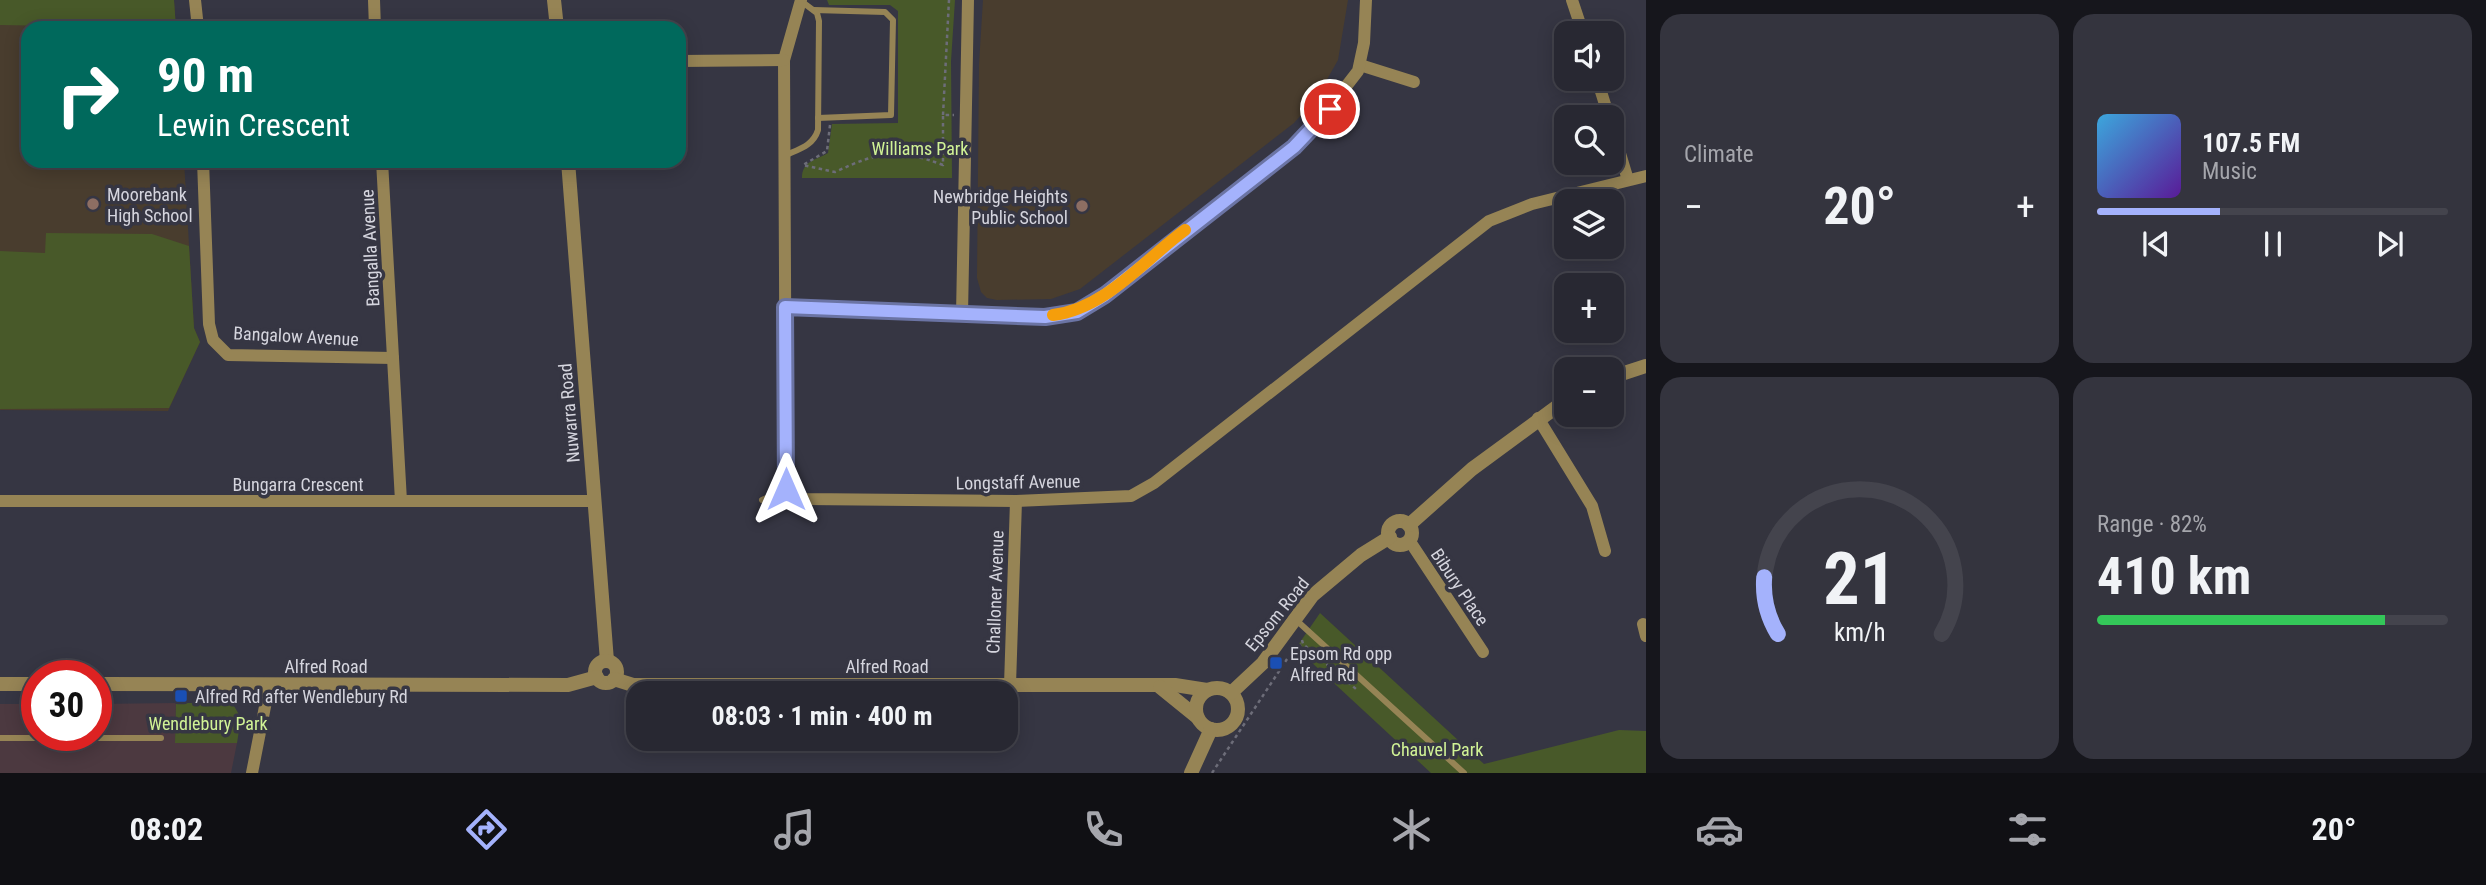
<!DOCTYPE html>
<html lang="en">
<head>
<meta charset="utf-8">
<style>
	:root { --surface:#282832; --page:#34343e; --text:#f1f3f6; --muted:#a5a6ac; --line:#44444d; --accent:#a4b2fc }
	body { margin:0; font-family:"Roboto Condensed",sans-serif; background:var(--page); color:var(--text); height:100vh; display:flex; flex-direction:column; font-size:26px; white-space:nowrap }
	* { box-sizing:border-box; margin:0 }
	p { font-size:23px; color:var(--muted) }
	.icon { flex:none; width:38px; height:38px; fill:none; stroke:currentColor; stroke-width:2; stroke-linecap:round; stroke-linejoin:round }
	.map { position:relative; flex:1; overflow:hidden }
	.drawer { display:flex; flex-direction:column; gap:14px; padding:14px; background:#16161c; width:840px }
	.drawer>* { flex:none }
	.top-card { position:absolute; left:21px; top:21px; width:665px; height:147px; border-radius:21px; box-shadow:0 4px 18px #0003,0 0 0 2px var(--line); background:#00695c; color:#fff; overflow:hidden }
	.fabs { position:absolute; left:1554px; top:21px; display:grid; gap:14px }
	.fabs a { display:grid; place-items:center; width:70px; height:70px; border-radius:14px; background:var(--surface); box-shadow:0 4px 18px #0003,0 0 0 2px var(--line); font-size:35px }
	.speed { position:absolute; left:21px; top:660px; display:flex; gap:14px; font-size:35px; font-weight:700; text-align:center }
	.speed>* { display:grid; place-content:center; width:91px; height:91px; border-radius:50%; background:var(--surface); box-shadow:0 4px 18px #0003,0 0 0 2px var(--line); line-height:1 }
	.speed .limit { border:10px solid #d22; background:#fff; color:#111 }
	.pin { position:absolute; display:grid; place-items:center; width:60px; height:60px; color:#fff; margin:-30px; border:4px solid #fff; border-radius:50%; box-shadow:0 2px 7px #0007 }
	.me { position:absolute; width:77px; margin:-38px; rotate:0deg; stroke-linejoin:round; filter:drop-shadow(0 0 5px #0008) }
	.turn { display:flex; align-items:center; gap:24px; height:147px; padding:0 21px; font-size:32px }
	.turn .icon { width:91px; height:91px; stroke-width:2.5 }
	.turn b { display:block; font-size:49px; line-height:60px }
	.big { font-size:52px; font-weight:700; line-height:1.1 }
	.drawer .tile { flex:1; display:flex; flex-direction:column; justify-content:center; gap:10px; min-width:0; padding:0 24px; border-radius:21px; background:var(--page) }
	.drawer .dial { align-items:center; gap:0 }
	.dial svg { height:182px; overflow:visible; fill:none; stroke:var(--line); stroke-width:7; stroke-linecap:round; text-anchor:middle }
	.dial text { fill:var(--text); stroke:none }
	.song { display:flex; align-items:center; gap:21px }
	.cover { width:84px; height:84px; border-radius:10px; background:linear-gradient(135deg,hsl(200 70% 55%),hsl(270 70% 35%)) }
	.played { height:7px; border-radius:4px; background:linear-gradient(90deg,var(--accent) 35%,var(--line) 35%) }
	.keys { display:flex; justify-content:space-around; direction:ltr }
	.heat { display:flex; justify-content:space-between; align-items:center; font-size:38px; direction:ltr }
	.charge { height:10px; border-radius:5px; background:linear-gradient(90deg,#34c759 82%,var(--line) 0) }
	.drawer .tiles { flex:1; display:grid; gap:14px; grid-template-columns:repeat(2,1fr) }
	.trip { position:absolute; left:626px; top:681px; width:392px; height:70px; border-radius:21px; background:var(--surface); box-shadow:0 4px 18px #0003,0 0 0 2px var(--line); font-weight:700; line-height:70px; text-align:center }
	.tabs { display:flex; height:112px; justify-content:space-around; align-items:center; background:#101014; color:var(--muted) }
	.tabs .icon { width:49px; height:49px }
	.tabs .active { color:var(--accent) }
	.tabs b { font-size:32px; color:var(--text) }
	main { display:flex; flex:1; min-height:0 }
	.map>svg:first-child { display:block }
	.industrial { fill:#4c3940 }
	.education { fill:#493d2e }
	.green { fill:#485929 }
	.lines { fill:none; stroke-linecap:round; stroke-linejoin:round }
	.path { stroke:#6d6d79; stroke-width:2.5; stroke-dasharray:3.5 3.5; stroke-linecap:butt }
	.service { stroke:#968455; stroke-width:6 }
	.minor { stroke:#968455; stroke-width:12 }
	.tertiary { stroke:#968455; stroke-width:14 }
	.route-casing { stroke:#6b74a4; stroke-width:18 }
	.route { stroke:#a4b2fc; stroke-width:12 }
	.slow { stroke:#f59e0b; stroke-width:12 }
	.education-dot { fill:#8d6e63; stroke:#363643; stroke-width:2.5 }
	.transit-dot { fill:#1a4fb4; stroke:#363643; stroke-width:2.5 }
	.labels { text-anchor:middle; dominant-baseline:central; stroke-width:7; stroke-linejoin:round; paint-order:stroke }
	.park-label { font-size:18px; fill:#d1f396; stroke:#363643 }
	.poi-label { font-size:18px; fill:#d5d5de; stroke:#363643; text-anchor:start }
	.street-label { font-size:18px; fill:#d5d5de; stroke:#363643 }
</style>
</head>
<body>
<main>
<div class="map">
<svg width="1646" height="773" viewBox="0 0 1646 773">
	<rect width="100%" height="100%" fill="#363643"/>
	<!-- industrial -->
	<polygon class="industrial" points="176,703 175,743 237,743 231,773 0,773 0,704 37,704 37,735 96,735 96,704"/>
	<!-- education -->
	<g class="education">
		<polygon points="0,0 174,0 176,28 28,28 28,161 184,161 194,328 200,342 168,411 0,410"/>
		<polygon points="983,0 1348,0 1338,60 1317,97 1294,123 1080,289 1051,299 997,300 987,298 981,292 977,278 979,64"/>
	</g>
	<!-- green -->
	<g class="green">
		<polygon points="0,0 174,0 176,28 0,25"/>
		<path d="M827 0H955L951 61 952 178H802C802 161 816 160 828 153L832 124 898 123V11L890 5H829Z"/>
		<polygon points="46,233 152,234 189,246 194,328 200,342 169,408 0,409 0,251 45,253"/>
		<polygon points="1320,613 1484,764 1619,730 1646,731 1646,773 1431,773 1296,648"/>
		<polygon points="176,703 226,703 234,706 241,718 237,743 175,743"/>
	</g>
	<g class="lines">
		<!-- path -->
		<g class="path">
			<polyline points="943,115 949,0"/>
			<path d="M830 125 827 151 803 165 835 172C879 152 896 147 943 165V115H954"/>
			<polyline points="1302,640 1303,644 1356,689"/>
			<polyline points="1212,773 1295,647 1303,644"/>
		</g>
		<!-- service -->
		<g class="service">
			<polyline points="814,10 885,12 893,20 891,115 818,118"/>
			<path d="M784 156C799 149 813 146 818 130L819 21 817 13 801 1"/>
			<polyline points="762,500 786,489"/>
			<polyline points="1295,619 1464,773"/>
			<polyline points="0,738 161,738"/>
		</g>
		<!-- minor -->
		<g class="minor">
			<polyline points="195,0 198,28"/>
			<polyline points="374,0 375,28"/>
			<polyline points="801,0 784,60 786,489 805,499 1016,501 1131,496 1154,483 1489,221 1532,204 1646,176"/>
			<polyline points="1572,0 1583,33"/>
			<polyline points="679,61 784,60"/>
			<polyline points="1360,65 1414,82"/>
			<polyline points="1597,79 1609,117"/>
			<polyline points="1612,127 1628,180"/>
			<polyline points="203,161 209,324 213,340 228,355 393,358"/>
			<polyline points="382,161 401,501"/>
			<polyline points="785,307 1045,317 1077,312 1105,295 1313,129 1358,71 1364,43 1366,0"/>
			<polyline points="962,315 968,0"/>
			<polyline points="1538,418 1592,506 1605,551"/>
			<polyline points="0,501 595,501"/>
			<polyline points="1409,540 1483,652"/>
			<polyline points="1643,624 1646,636"/>
			<polyline points="1010,685 1016,501"/>
			<polyline points="252,773 269,686"/>
		</g>
		<!-- tertiary -->
		<g class="tertiary">
			<polyline points="554,0 557,28"/>
			<polyline points="568,161 607,661"/>
			<polyline points="1612,377 1646,366"/>
			<circle cx="1400" cy="533" r="12"/>
			<polyline points="1409,525 1472,469 1566,400"/>
			<circle cx="606" cy="672" r="11"/>
			<polyline points="614,679 633,685 1175,685 1207,690"/>
			<polyline points="0,684 37,684"/>
			<polyline points="96,684 568,685 597,677"/>
			<polyline points="1160,687 1197,717"/>
			<circle cx="1217" cy="709" r="21"/>
			<polyline points="1231,693 1263,663 1312,596 1361,555 1390,537"/>
			<polyline points="1191,773 1211,729"/>
		</g>
	</g>
	<g class="lines">
		<defs>
			<polyline id="route" points="786,489 785,307 1045,317 1077,312 1105,295 1294,147 1330,109"/>
		</defs>
		<!-- route casing -->
		<use href="#route" class="route-casing"/>
		<!-- route -->
		<use href="#route" class="route"/>
		<!-- slow -->
		<path class="slow" d="M1053 315C1105 309 1144 260 1185 230"/>
	</g>
	<!-- markers -->
	<g class="education-dot">
		<circle cx="93" cy="204" r="7"/>
		<circle cx="1082" cy="206" r="7"/>
	</g>
	<g class="transit-dot">
		<rect x="1269" y="656" width="14" height="14" rx="3.5"/>
		<rect x="174" y="689" width="14" height="14" rx="3.5"/>
	</g>
	<g class="labels">
		<!-- park labels -->
		<g class="park-label">
			<text x="920" y="148">Williams Park</text>
			<text x="208" y="723">Wendlebury Park</text>
			<text x="1437" y="749">Chauvel Park</text>
		</g>
		<!-- poi labels -->
		<g class="poi-label">
			<text x="107" y="194">Moorebank<tspan x="107" dy="21">High School</tspan></text>
			<text x="1068" y="196" text-anchor="end">Newbridge Heights<tspan x="1068" dy="21">Public School</tspan></text>
			<text x="1290" y="653">Epsom Rd opp<tspan x="1290" dy="21">Alfred Rd</tspan></text>
			<text x="195" y="696">Alfred Rd after Wendlebury Rd</text>
		</g>
		<!-- street labels -->
		<g class="street-label">
			<text transform="translate(370 248) rotate(-93)">Bangalla Avenue</text>
			<text transform="translate(296 336) rotate(3)">Bangalow Avenue</text>
			<text transform="translate(569 413) rotate(-95)">Nuwarra Road</text>
			<text transform="translate(1018 482) rotate(-1)">Longstaff Avenue</text>
			<text x="298" y="484">Bungarra Crescent</text>
			<text transform="translate(1460 587) rotate(56)">Bibury Place</text>
			<text transform="translate(995 592) rotate(-88)">Challoner Avenue</text>
			<text transform="translate(1277 614) rotate(-51)">Epsom Road</text>
			<text x="326" y="666">Alfred Road</text>
			<text x="887" y="666">Alfred Road</text>
		</g>
	</g>
</svg>
<div class="fabs">
<a><svg class="icon" aria-label="sound" viewBox="0 0 24 24"><path d="M4 9h4l5-4v14l-5-4H4zM17 9q2 3 0 6"/></svg></a>
<a><svg class="icon" aria-label="search" viewBox="0 0 24 24"><circle cx="10" cy="10" r="6"/><path d="M15 15l6 6"/></svg></a>
<a><svg class="icon" aria-label="layers" viewBox="0 0 24 24"><path d="M12 4l9 5-9 5-9-5zM3 14l9 5 9-5"/></svg></a>
<a>+</a>
<a>−</a>
</div>
<div class="speed"><div class="limit">30</div></div>
<div class="pin" style="left:1330px;top:109px;background:#d93025"><svg class="icon" aria-label="arrive" viewBox="0 0 24 24"><path d="M6 21V4h12l-3 4 3 4H6"/></svg></div>
<svg class="me" style="left:786px;top:489px" viewBox="-20 -20 40 40"><path d="M0-17L14 15 0 8-14 15z" fill="#a4b2fc" stroke="#fff" stroke-width="4"/></svg>
<div class="trip">08:03 · 1 min · 400 m</div>
<div class="top-card">
<div class="turn"><svg class="icon" aria-label="right" viewBox="0 0 24 24"><path d="M7 20v-9h11M14 6l5 5-5 5"/></svg><div><b>90 m</b>Lewin Crescent</div></div>
</div>
</div>
<section class="drawer">
<div class="tiles">
<div class="tile"><p>Climate</p>
<div class="heat"><a>−</a><b class="big">20°</b><a>+</a></div>
</div>
<div class="tile">
<div class="song"><i class="cover"></i><div><b>107.5 FM</b><p>Music</p></div></div>
<div class="played"></div>
<div class="keys"><svg class="icon" aria-label="previous" viewBox="0 0 24 24"><path d="M18 5L8 12l10 7zM5 5v14"/></svg><svg class="icon" aria-label="pause" viewBox="0 0 24 24"><path d="M8 5v14M16 5v14"/></svg><svg class="icon" aria-label="next" viewBox="0 0 24 24"><path d="M6 5l10 7-10 7zM19 5v14"/></svg></div>
</div>
<div class="tile dial"><svg viewBox="0 0 100 80">
<path d="M14 69A42 42 0 1 1 86 69"/>
<path d="M14 69A42 42 0 0 1 8 44" stroke="#a4b2fc"/>
<text x="50" y="56" font-size="32" font-weight="700">21</text>
<text x="50" y="72" font-size="11">km/h</text>
</svg></div>
<div class="tile"><p>Range · 82%</p><b class="big">410 km</b><div class="charge"></div></div>
</div>
</section>
</main>
<nav class="tabs">
<b>08:02</b>
<svg class="icon active" aria-label="directions" viewBox="0 0 24 24"><path d="M12 3l9 9-9 9-9-9zM9 14v-3h6M13 9l2 2-2 2"/></svg>
<svg class="icon" aria-label="music" viewBox="0 0 24 24"><path d="M9 18V5l10-2v13"/><circle cx="6" cy="18" r="3"/><circle cx="16" cy="16" r="3"/></svg>
<svg class="icon" aria-label="phone" viewBox="0 0 24 24"><path d="M5 4h4l2 5-3 2q2 4 5 5l2-3 5 2v4C11 20 4 13 5 4z"/></svg>
<svg class="icon" aria-label="climate" viewBox="0 0 24 24"><path d="M12 3v18M4 7l16 10M4 17L20 7"/></svg>
<svg class="icon" aria-label="car" viewBox="0 0 24 24"><path d="M5 17H2v-5l4-1 3-4h7l3 4 3 1v5h-3M9 17h6M6 11h13"/><circle cx="7" cy="17" r="2"/><circle cx="17" cy="17" r="2"/></svg>
<svg class="icon" aria-label="filters" viewBox="0 0 24 24"><path d="M4 7h16M4 17h16"/><circle cx="9" cy="7" r="2"/><circle cx="15" cy="17" r="2"/></svg>
<b>20°</b>
</nav>
</body>
</html>
